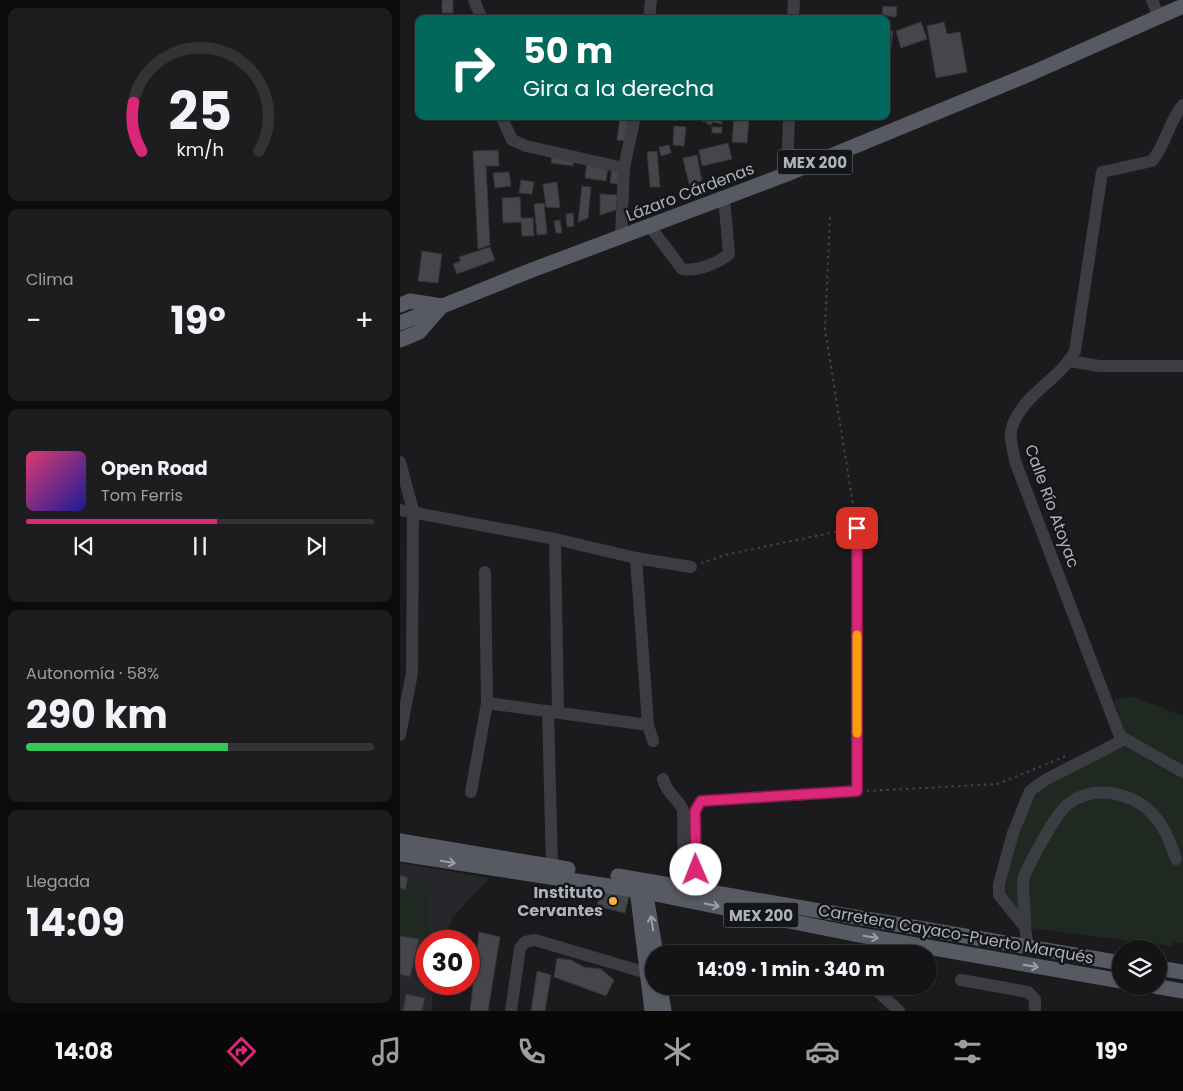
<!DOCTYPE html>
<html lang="es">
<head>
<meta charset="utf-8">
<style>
	:root { --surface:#141416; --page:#1d1d1f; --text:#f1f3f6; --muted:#9d9ea1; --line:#333335; --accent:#db2777 }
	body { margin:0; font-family:Poppins,sans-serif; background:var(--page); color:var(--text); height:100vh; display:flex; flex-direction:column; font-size:19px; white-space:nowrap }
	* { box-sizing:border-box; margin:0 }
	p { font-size:16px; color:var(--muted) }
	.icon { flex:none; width:28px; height:28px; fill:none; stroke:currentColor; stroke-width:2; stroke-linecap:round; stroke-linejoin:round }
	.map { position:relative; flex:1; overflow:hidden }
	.drawer { display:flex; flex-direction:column; gap:8px; padding:8px; background:#0b0b0c; width:400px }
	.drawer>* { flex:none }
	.hud { position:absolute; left:15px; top:15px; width:475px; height:105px; border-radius:10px; box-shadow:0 1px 4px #0004,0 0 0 1px var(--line); background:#00695c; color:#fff; overflow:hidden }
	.controls { position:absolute; left:712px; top:940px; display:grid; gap:10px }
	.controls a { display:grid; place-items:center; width:55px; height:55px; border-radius:50%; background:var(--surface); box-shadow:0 1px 4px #0004,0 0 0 1px var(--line); font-size:25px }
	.speed { position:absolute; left:15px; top:930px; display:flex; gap:10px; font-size:25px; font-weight:700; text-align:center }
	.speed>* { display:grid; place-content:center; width:65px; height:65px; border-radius:50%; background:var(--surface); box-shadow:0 1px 4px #0004,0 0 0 1px var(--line); line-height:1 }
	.speed .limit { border:8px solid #d22; background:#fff; color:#111 }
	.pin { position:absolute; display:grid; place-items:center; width:42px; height:42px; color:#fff; margin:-21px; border-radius:10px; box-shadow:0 2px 8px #0006 }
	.me { position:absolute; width:55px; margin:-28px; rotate:359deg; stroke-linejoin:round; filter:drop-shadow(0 0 4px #0008) }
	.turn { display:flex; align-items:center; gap:18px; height:105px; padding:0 25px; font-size:22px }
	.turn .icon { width:65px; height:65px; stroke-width:2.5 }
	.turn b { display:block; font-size:35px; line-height:42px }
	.big { font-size:38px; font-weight:700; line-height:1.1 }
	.drawer .tile { flex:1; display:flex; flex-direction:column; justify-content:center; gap:8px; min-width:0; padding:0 18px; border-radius:10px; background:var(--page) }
	.drawer .dial { align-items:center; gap:0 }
	.dial svg { height:130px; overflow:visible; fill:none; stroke:var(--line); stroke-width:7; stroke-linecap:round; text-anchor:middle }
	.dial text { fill:var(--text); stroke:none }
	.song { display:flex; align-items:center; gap:15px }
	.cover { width:60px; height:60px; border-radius:8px; background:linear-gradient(135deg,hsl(340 70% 55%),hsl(240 70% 35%)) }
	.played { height:5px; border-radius:2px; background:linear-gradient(90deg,var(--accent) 55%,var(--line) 55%) }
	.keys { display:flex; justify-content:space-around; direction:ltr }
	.heat { display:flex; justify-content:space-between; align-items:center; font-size:28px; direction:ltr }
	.charge { height:8px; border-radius:4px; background:linear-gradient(90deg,#34c759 58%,var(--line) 0) }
	.trip { position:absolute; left:245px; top:945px; width:292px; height:50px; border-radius:25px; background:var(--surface); box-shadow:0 1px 4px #0004,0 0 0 1px var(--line); font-weight:700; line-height:50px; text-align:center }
	.dock { display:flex; height:80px; justify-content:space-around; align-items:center; background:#080809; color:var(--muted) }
	.dock .icon { width:35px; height:35px }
	.dock .active { color:var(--accent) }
	.dock b { font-size:22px; color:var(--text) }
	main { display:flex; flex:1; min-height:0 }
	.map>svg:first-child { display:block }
	.built { fill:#26272a }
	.green { fill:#202921 }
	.building { fill:#45464a; stroke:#343539 }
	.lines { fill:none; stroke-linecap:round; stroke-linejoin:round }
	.path { stroke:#41444a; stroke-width:2; stroke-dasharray:2.5 4; stroke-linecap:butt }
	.minor { stroke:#3b3d42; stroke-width:12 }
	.major { stroke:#575a62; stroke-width:15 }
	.oneway { stroke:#9ca0ab }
	.route-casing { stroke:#8e194d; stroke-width:12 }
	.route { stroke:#db2777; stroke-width:9 }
	.slow { stroke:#f59e0b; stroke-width:9 }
	.poi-dot { fill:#fcb334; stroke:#151618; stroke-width:2 }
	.labels { text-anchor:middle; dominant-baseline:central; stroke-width:5; stroke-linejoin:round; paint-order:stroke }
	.shield { fill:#151618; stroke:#7f838c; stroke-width:1 }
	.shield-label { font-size:15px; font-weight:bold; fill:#adb2bd }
	.street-label { font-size:16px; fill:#adb2bd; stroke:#151618 }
	.poi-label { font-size:16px; font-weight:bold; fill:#adb2bd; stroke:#151618; text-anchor:end }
</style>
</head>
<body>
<main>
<section class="drawer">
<div class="tile dial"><svg viewBox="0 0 100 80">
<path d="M14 69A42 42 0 1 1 86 69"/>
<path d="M14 69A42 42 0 0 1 9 39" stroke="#db2777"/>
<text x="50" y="56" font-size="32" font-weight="700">25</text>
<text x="50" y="72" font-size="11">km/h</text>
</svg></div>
<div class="tile"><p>Clima</p>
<div class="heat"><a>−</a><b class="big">19°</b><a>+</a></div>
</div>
<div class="tile">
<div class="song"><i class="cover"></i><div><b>Open Road</b><p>Tom Ferris</p></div></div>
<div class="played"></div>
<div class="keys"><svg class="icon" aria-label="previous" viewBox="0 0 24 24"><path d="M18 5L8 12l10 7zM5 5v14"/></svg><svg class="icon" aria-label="pause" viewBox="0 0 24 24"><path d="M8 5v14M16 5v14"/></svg><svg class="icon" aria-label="next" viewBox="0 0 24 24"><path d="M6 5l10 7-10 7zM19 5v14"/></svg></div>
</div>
<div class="tile"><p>Autonomía · 58%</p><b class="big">290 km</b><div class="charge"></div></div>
<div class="tile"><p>Llegada</p><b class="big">14:09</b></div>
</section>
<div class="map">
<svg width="783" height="1011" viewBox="0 0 783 1011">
	<rect width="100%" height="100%" fill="#1b1b1d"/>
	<!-- built -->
	<polygon class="built" points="0,863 89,878 52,918 45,941 26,941 26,984 33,984 32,1011 0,1011"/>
	<!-- green -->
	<g class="green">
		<polygon points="734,697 783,716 783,943 773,941 772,946 629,928 604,891 620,819 631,793 727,744 714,699"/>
		<polygon points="13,881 26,888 30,941 0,933 0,886"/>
	</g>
	<!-- building -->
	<g class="building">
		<rect x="42" y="0" width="11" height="13"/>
		<polygon points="483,6 497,7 496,17 482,15"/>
		<polygon points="521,22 527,39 501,48 496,31"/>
		<polygon points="544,22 547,34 560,32 567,72 536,78 527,26"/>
		<polygon points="486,30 493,31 491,50 486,49"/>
		<polygon points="302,116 322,116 322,124 312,122 312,125 307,124 307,122 302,122"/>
		<polygon points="220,117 229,118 226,141 217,140"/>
		<polygon points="334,117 349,118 347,143 332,142"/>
		<polygon points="274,126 286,127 284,146 273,145"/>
		<rect x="312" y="127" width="10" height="6"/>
		<polygon points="328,143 332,159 302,166 299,150"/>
		<polygon points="269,145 271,153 261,156 259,147"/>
		<polygon points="98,150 99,166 86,166 90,245 78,249 73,151"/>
		<polygon points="257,151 260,187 250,187 247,152"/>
		<polygon points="152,155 174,158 173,166 151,163"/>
		<polygon points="297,155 302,181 289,184 283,158"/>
		<polygon points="187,163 208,166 206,181 185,178"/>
		<polygon points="212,167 223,168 220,184 210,183"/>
		<polygon points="109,172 111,186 95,188 93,173"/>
		<polygon points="121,180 134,182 132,194 119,193"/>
		<polygon points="157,182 160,208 146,207 143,184"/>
		<polygon points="182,186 191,187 188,218 178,222"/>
		<polygon points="200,194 217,195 216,210 200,215"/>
		<polygon points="120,197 121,218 133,218 134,236 122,236 121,222 103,223 102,198"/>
		<polygon points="144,203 147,234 137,235 134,204"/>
		<polygon points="173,213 174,226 167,227 166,214"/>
		<polygon points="160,220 162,233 156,233 154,221"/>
		<polygon points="90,247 95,260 57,274 53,264 61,261 59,257"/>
		<polygon points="22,251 42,254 38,283 18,281"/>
		<polygon points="0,875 8,878 5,890 0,888"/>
		<polygon points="201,889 229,896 225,913 197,906"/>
		<polygon points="79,932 100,937 88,1011 70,1011"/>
		<polygon points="0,936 19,939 10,977 0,974"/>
		<polygon points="157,958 171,960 184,967 201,969 214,980 206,996 154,977"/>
		<polygon points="137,971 151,975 145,1011 131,1011"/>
		<polygon points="6,994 25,998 22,1011 3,1011"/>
	</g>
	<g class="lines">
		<!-- path -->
		<g class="path">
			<polyline points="430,217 425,329 455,517"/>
			<polyline points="301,563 329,554 445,530"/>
			<polyline points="467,791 598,784 666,756"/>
		</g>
		<!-- minor -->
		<g class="minor">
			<polyline points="74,0 82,19"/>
			<polyline points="752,0 758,15"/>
			<polyline points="249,19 251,0"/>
			<polyline points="393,19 394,0"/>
			<path d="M783 105C768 122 767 143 752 161L702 172 675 351C659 381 619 396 611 431 609 439 614 452 615 461L719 734 725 739 783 772"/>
			<polyline points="101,116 112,140 126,146 224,168"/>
			<polyline points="387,174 389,116"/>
			<path d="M249 225 282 269C296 272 318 263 329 254L324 197"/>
			<polyline points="221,236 224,168 235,116"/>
			<polyline points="670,361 699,366 783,366"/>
			<polyline points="0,462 13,510 12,673 0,735"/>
			<polyline points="0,510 155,539 236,558 291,567"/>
			<polyline points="155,539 158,712"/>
			<polyline points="236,558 248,725 253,741"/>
			<polyline points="87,703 248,725"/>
			<polyline points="148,711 152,867"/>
			<path d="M263 779C266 793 278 798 283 810L284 887"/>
			<polyline points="71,792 87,703 85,572"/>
			<polyline points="296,889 295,811 301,801 457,791 457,528"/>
			<path d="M625 927C626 914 621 886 624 877 630 862 655 815 667 805 694 783 735 792 756 818 766 830 771 845 776 859"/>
			<polyline points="628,948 625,927 599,895 599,884 613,833 630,791 645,780 725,739"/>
			<polyline points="561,980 628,992 635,999 635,1011"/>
			<polyline points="472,986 499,1011"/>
			<polyline points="111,1011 120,948 125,942 135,940 247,973"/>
		</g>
		<!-- major -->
		<g class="major">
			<polyline points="0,305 10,301 42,306"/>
			<polyline points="0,323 132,270 387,174 632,73 783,6"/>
			<polyline points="0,340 19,332 39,309"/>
			<polyline points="0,841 168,869"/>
			<polyline points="0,854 235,890 454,934 721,981"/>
			<polyline points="218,876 721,963"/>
			<polyline points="236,881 252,1011"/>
			<polyline points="244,884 256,954"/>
			<polyline points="759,968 783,972"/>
			<polyline points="260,986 264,1011"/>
			<polyline points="754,986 783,991"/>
		</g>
	</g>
	<!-- one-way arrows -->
	<defs><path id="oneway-shaft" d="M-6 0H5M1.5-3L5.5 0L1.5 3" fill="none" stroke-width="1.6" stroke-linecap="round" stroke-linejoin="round" transform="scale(1.25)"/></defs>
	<g class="oneway">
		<use href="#oneway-shaft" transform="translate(48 862) rotate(10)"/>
		<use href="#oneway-shaft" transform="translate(312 905) rotate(11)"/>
		<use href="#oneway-shaft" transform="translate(252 923) rotate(-99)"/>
		<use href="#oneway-shaft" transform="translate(471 937) rotate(10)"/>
		<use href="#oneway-shaft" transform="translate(631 966) rotate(10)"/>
	</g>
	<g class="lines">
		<defs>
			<polyline id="route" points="296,870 295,811 301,801 457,791 457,528"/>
		</defs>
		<!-- route casing -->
		<use href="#route" class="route-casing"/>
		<!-- route -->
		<use href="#route" class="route"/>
		<!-- slow -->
		<polyline class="slow" points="457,635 457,733"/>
	</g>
	<!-- markers -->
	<circle class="poi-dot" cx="213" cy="901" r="5"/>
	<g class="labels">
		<!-- shield labels -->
		<g class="shield">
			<rect x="377.5" y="149.5" width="75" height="25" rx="4"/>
			<rect x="323.5" y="902.5" width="75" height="25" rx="4"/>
		</g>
		<g class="shield-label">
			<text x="415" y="162">MEX 200</text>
			<text x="361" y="915">MEX 200</text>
		</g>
		<!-- street labels -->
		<g class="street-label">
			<text transform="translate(290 192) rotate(-21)">Lázaro Cárdenas</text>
			<text transform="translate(652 506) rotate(70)">Calle Río Atoyac</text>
			<text transform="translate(556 934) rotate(10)">Carretera Cayaco-Puerto Marqués</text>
		</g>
		<!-- poi labels -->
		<g class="poi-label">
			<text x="203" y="892">Instituto<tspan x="203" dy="18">Cervantes</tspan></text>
		</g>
	</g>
</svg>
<div class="controls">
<a><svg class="icon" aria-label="layers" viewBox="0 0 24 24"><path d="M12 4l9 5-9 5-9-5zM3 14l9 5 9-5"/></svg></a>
</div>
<div class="speed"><div class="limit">30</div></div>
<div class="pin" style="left:457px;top:528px;background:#d93025"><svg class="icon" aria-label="arrive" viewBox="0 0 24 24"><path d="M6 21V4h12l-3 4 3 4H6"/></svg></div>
<svg class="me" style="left:296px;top:870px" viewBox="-20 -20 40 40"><circle r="19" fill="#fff"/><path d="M0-13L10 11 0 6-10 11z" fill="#db2777"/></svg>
<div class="trip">14:09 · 1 min · 340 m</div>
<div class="hud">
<div class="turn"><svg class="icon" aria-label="right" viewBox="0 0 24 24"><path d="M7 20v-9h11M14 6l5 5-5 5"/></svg><div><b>50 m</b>Gira a la derecha</div></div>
</div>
</div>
</main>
<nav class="dock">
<b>14:08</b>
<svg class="icon active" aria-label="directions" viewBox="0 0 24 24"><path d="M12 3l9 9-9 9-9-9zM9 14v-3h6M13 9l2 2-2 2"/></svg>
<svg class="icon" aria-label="music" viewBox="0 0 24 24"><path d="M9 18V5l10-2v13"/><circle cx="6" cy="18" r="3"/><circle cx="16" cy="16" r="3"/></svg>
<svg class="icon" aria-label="phone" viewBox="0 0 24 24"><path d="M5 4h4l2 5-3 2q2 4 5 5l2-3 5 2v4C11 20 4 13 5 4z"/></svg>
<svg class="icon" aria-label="climate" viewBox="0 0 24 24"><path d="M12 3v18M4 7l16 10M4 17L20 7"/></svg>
<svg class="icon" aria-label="car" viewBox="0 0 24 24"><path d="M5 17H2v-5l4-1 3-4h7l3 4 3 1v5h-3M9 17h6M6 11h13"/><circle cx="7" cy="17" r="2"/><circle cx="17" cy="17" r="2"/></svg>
<svg class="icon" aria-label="filters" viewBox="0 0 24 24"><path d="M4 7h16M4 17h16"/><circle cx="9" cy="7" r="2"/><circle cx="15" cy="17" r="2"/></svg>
<b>19°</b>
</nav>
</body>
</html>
